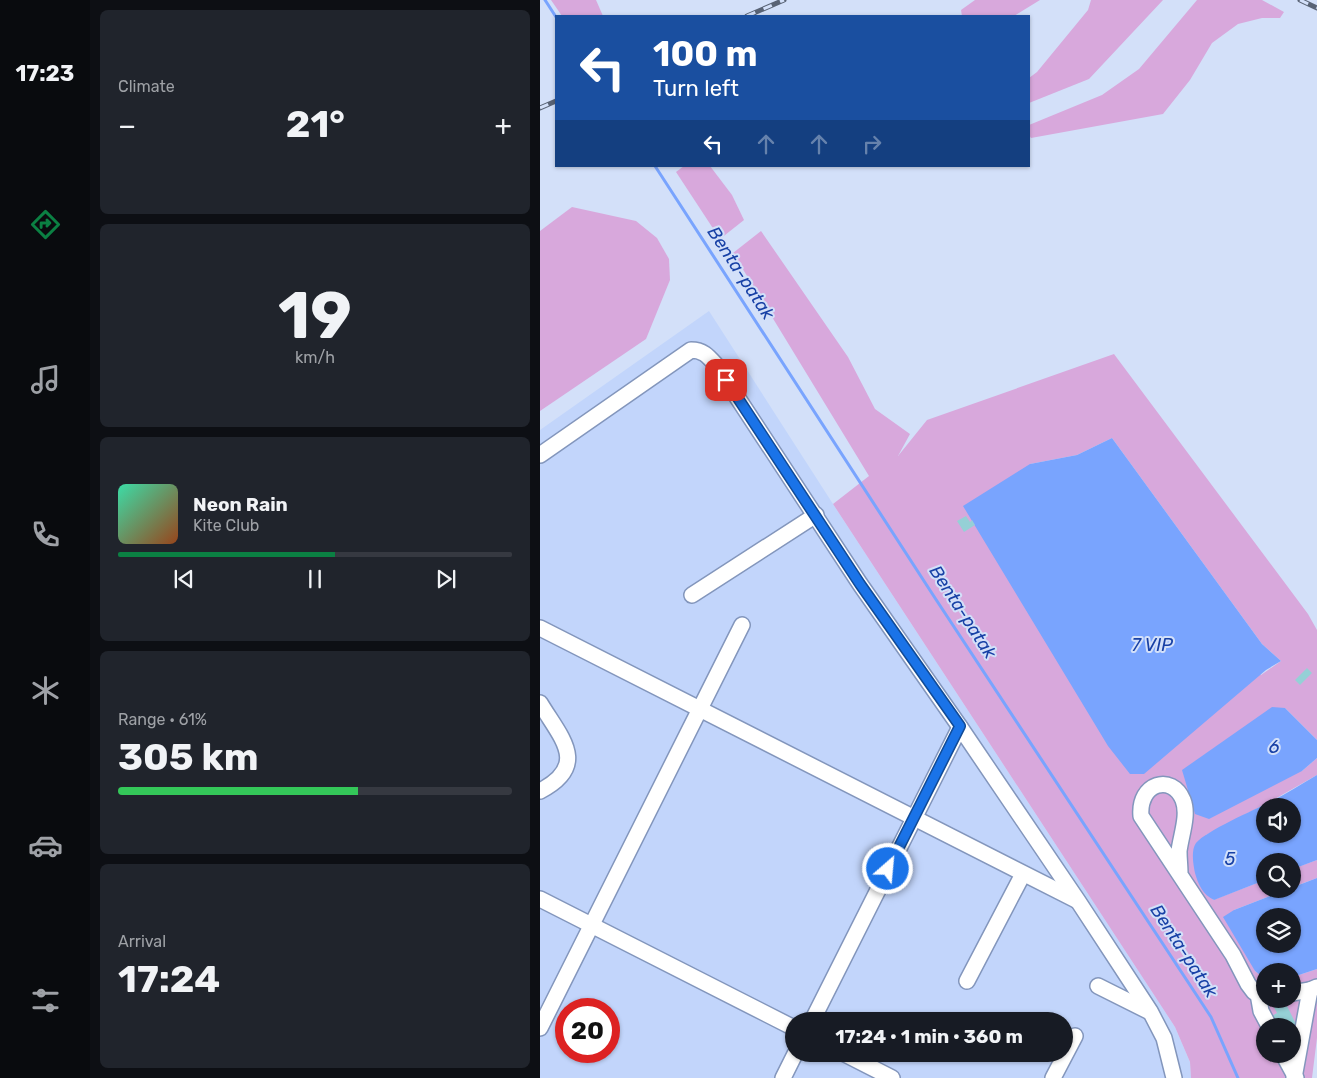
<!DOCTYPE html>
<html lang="en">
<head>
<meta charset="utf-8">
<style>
	:root { --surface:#171b24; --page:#20242c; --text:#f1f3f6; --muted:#9ea1a6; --line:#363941; --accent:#0b8043 }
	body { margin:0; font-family:Rubik,sans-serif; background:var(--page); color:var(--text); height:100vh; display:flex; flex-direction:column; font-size:19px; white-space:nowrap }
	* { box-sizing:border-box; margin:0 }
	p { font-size:16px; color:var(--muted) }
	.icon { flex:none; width:28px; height:28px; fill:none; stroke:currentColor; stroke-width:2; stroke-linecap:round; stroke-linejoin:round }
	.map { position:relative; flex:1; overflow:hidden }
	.drawer { display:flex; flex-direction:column; gap:10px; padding:10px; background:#0d0f14; width:450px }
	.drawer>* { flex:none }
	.top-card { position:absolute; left:15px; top:15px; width:475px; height:152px; border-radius:0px; box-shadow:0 1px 4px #0004; background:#1a4fa0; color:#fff; overflow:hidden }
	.fabs { position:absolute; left:716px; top:798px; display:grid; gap:10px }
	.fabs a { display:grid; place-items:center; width:45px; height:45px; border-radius:50%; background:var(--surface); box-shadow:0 1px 4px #0004; font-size:25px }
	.speed { position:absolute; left:15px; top:998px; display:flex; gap:10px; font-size:25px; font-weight:700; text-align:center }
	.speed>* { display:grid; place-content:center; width:65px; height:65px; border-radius:50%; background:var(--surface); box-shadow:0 1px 4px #0004; line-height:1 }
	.speed .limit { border:8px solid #d22; background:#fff; color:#111 }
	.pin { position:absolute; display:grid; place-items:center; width:42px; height:42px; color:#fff; margin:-21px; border-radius:10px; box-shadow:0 2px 8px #0006 }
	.me { position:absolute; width:55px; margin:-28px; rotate:27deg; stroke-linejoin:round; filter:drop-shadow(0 0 4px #0008) }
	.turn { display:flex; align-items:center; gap:18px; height:105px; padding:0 15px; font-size:22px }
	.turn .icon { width:65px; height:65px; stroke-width:2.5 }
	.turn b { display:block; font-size:35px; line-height:42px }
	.lanes { display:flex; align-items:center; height:48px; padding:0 15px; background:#0003; justify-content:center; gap:25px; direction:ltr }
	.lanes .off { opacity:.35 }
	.big { font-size:38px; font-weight:700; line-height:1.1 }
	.drawer .tile { flex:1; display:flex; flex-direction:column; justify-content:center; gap:8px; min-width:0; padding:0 18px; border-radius:8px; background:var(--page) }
	.drawer .dial { align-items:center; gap:0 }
	.dial b { font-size:65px; line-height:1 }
	.song { display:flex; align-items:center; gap:15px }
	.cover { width:60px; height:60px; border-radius:8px; background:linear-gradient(135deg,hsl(160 70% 55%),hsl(20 70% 35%)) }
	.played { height:5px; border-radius:2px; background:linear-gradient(90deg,var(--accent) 55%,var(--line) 55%) }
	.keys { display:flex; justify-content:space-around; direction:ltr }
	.heat { display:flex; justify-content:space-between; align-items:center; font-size:28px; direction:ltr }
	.charge { height:8px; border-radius:4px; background:linear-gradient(90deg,#34c759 61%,var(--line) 0) }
	.trip { position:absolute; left:245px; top:1012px; width:288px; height:50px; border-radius:25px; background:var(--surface); box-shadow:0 1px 4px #0004; font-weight:700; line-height:50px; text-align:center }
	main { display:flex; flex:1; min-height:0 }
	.dock { display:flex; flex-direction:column; width:90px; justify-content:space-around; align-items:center; background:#090b0e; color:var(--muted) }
	.dock .icon { width:35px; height:35px }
	.dock .current { color:var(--accent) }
	.dock b { font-size:22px; color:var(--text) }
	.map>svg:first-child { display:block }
	.built { fill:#c2d5fb; fill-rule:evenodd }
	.green { fill:#d8a8dc; fill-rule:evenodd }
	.water { fill:#79a4fe; fill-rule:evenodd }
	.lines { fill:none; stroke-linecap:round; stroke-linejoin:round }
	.stream { stroke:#79a4fe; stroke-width:3 }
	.building { fill:#95d0d6 }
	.minor-casing { stroke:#8396bc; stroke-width:18 }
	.minor { stroke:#fff; stroke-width:15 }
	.rail-casing { stroke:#596375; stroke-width:5 }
	.rail { stroke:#d3e0f9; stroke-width:3; stroke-dasharray:9; stroke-linecap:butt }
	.route-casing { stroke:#114b97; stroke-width:12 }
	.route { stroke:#1a73e8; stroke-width:9 }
	.labels { text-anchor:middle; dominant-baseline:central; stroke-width:4; stroke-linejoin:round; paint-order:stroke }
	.water-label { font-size:18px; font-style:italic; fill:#1841a6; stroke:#d3e0f9 }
</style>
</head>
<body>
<main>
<nav class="dock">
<b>17:23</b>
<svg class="icon current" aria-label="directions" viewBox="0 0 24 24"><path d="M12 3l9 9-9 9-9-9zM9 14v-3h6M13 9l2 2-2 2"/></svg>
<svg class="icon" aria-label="music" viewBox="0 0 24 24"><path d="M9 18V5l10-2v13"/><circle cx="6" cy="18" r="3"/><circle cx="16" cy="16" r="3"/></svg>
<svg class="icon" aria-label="phone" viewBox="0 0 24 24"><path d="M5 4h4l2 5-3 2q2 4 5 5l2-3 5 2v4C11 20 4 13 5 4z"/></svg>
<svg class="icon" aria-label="climate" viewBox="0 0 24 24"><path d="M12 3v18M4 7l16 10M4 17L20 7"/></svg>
<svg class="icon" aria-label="car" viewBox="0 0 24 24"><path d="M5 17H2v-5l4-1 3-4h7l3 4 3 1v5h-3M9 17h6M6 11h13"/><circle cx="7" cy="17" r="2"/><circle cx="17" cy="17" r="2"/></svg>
<svg class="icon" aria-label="filters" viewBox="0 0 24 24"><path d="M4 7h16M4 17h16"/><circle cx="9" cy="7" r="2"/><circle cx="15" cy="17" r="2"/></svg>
</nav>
<section class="drawer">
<div class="tile"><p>Climate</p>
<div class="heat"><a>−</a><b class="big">21°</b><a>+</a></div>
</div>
<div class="tile dial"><b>19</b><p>km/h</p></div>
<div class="tile">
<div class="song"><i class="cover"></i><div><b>Neon Rain</b><p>Kite Club</p></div></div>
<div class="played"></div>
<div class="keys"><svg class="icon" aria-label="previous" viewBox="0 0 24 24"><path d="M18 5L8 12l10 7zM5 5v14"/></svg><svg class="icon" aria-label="pause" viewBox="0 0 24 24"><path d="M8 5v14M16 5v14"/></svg><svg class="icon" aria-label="next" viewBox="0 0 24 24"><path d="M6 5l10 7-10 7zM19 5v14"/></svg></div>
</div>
<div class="tile"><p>Range · 61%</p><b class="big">305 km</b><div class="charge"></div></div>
<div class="tile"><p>Arrival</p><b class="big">17:24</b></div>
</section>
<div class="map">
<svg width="777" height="1078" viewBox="0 0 777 1078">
	<rect width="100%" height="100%" fill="#d3e0f9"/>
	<!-- built -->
	<path class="built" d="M169 311 293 504 635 1027 650 1062 651 1078H0V430ZM26 1009H69V1051H26ZM254 1021H524V1054H254Z"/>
	<!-- green -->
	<g class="green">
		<polygon points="11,0 56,0 63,16 22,16"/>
		<polygon points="435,0 500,0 474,16 422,16 421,10"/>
		<polygon points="551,0 623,0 549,79 489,103 489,78 497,72 548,10"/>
		<polygon points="657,0 722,0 744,12 740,18 722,18 698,24 672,43 650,80 623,114 491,138 489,135 489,125 562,95 599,69"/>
		<polygon points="144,166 170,166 192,195 204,220 180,239 136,172"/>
		<polygon points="32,207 96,221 117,238 129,259 130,280 106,339 0,411 0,231"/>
		<path d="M221 231 308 357 335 409 370 434 358 456 387 420 574 354 768 614 777 630V740L745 708 762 771 777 758V775L733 800 666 835 673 900 725 880V889H748L694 910 715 971 725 979V999H752L753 977 777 969V1038L772 1078H651L650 1062 635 1027 293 504 329 476 193 253ZM572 438 722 644 741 661 721 675 490 464 537 455ZM725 1026H752V1054H725Z"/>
		<polygon points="777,860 777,878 753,887 752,869"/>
	</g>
	<!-- water -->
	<g class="water">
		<polygon points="572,438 722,644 741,661 726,670 604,774 590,774 568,746 423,506 490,464 537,455"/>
		<polygon points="732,707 745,708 777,740 777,758 762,771 669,819 655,814 642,770"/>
		<path d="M777 775V860L753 869 752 861H725V880L674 900C663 895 658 884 655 873 653 864 651 850 656 843 666 831 714 810 730 802 746 794 761 784 777 775ZM725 806H752V834H725Z"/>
		<path d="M777 878V969L753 977 752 971H725V979L715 971 683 917 694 910ZM752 916V944H725V916Z"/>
	</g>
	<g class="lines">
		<!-- stream -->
		<g class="stream">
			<polyline points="5,0 16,17"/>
			<polyline points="115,166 395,598 671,1017 698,1078"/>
		</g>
	</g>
	<!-- building -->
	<g class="building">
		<polygon points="426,516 430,522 432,520 435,525 424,532 417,521"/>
		<polygon points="767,668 772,673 760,685 755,680"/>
		<polygon points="742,1002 745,1007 747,1006 756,1024 752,1026 735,1026 730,1017 737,1013 734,1007"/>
	</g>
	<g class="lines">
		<defs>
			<g id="minor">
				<path d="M0 455 151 350C163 350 168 356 176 365L320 584 420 727 538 901 610 1011 624 1038 634 1078"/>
				<polyline points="152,595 276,515"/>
				<polyline points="0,628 536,900"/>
				<path d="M0 703C21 738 50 765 0 791"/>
				<path d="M640 874C640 866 639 859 639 851 641 835 649 815 643 800 632 773 598 783 601 816L693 955 708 984 714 992 721 996H725"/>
				<polyline points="0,899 254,1028"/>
				<polyline points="427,981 483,874"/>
				<polyline points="558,986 608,1011"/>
				<polyline points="752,993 770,990"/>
				<polyline points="718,994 721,1011 729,1026"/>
				<polyline points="272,1021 420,727"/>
				<polyline points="0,1028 202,625"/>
				<polyline points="305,1054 352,1078"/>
				<polyline points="743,1054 756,1078"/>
				<polyline points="243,1078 255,1054"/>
				<polyline points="513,1078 535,1036"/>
				<polyline points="754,1078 770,990 777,987"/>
			</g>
		</defs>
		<!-- minor casing -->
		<use href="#minor" class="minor-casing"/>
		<!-- minor -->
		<use href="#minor" class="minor"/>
		<defs>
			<g id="rail">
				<polyline points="760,0 777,8"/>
				<polyline points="207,16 244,0"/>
				<polyline points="0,108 16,101"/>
			</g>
		</defs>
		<!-- rail casing -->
		<use href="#rail" class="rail-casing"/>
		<!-- rail -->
		<use href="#rail" class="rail"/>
	</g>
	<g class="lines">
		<defs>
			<polyline id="route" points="186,380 320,584 420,726 348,869"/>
		</defs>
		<!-- route casing -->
		<use href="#route" class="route-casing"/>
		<!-- route -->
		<use href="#route" class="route"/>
	</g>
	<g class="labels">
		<!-- water labels -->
		<g class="water-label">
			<text transform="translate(201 273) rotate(57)">Benta-patak</text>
			<text transform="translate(423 612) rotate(57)">Benta-patak</text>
			<text x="612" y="645">7 VIP</text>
			<text x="734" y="747">6</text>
			<text x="690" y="859">5</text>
			<text transform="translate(644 951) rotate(57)">Benta-patak</text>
		</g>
	</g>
</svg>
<div class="fabs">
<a><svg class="icon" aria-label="sound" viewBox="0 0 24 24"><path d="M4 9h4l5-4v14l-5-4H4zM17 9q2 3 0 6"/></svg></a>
<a><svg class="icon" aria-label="search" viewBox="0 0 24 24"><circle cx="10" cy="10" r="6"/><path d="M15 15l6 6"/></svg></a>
<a><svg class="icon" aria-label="layers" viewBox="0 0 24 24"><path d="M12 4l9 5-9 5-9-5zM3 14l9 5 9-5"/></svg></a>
<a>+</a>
<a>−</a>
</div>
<div class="speed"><div class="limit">20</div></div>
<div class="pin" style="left:186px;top:380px;background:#d93025"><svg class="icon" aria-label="arrive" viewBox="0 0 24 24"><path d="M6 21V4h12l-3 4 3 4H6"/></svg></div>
<svg class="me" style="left:348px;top:869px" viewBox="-20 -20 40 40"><circle r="17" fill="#1a73e8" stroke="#fff" stroke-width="3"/><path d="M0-11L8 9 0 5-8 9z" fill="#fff"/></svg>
<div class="trip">17:24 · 1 min · 360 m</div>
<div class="top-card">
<div class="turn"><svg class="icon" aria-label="left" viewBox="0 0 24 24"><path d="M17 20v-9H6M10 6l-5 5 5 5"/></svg><div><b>100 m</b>Turn left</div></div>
<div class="lanes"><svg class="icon" aria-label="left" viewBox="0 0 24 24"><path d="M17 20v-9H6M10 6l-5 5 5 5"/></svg><svg class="icon off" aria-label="ahead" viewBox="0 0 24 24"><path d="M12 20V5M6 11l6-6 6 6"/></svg><svg class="icon off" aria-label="ahead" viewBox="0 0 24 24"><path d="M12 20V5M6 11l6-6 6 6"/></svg><svg class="icon off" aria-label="right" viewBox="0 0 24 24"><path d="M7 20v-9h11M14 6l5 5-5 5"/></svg></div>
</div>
</div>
</main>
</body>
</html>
